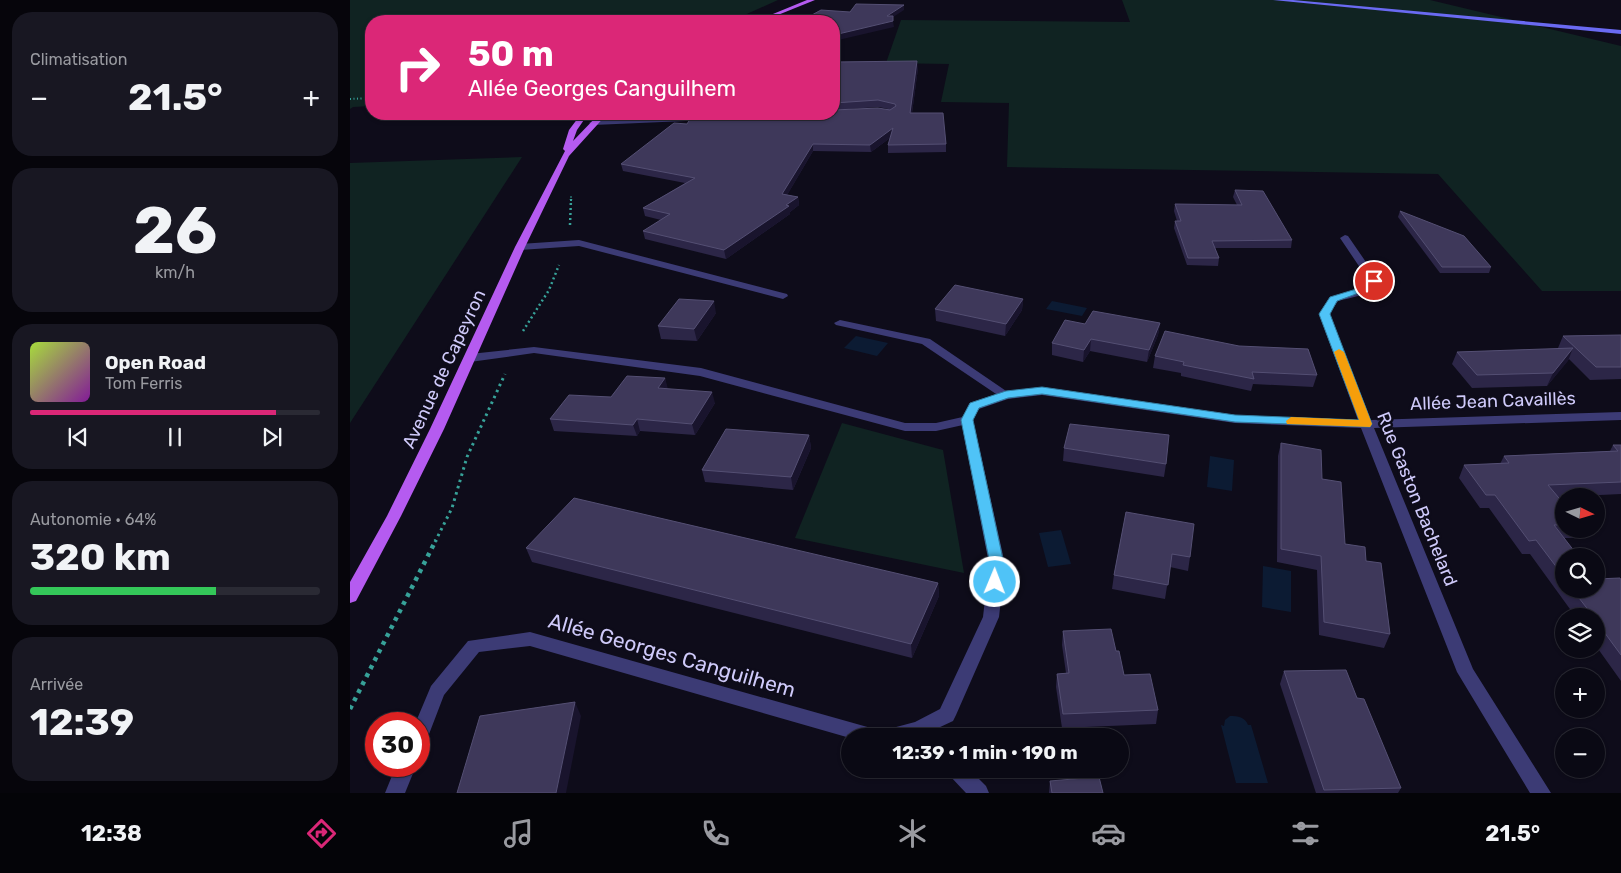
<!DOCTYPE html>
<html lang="fr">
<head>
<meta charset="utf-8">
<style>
	:root { --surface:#0a0914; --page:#181722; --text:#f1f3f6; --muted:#999aa0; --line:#2a2a34; --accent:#db2777 }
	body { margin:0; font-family:Rubik,sans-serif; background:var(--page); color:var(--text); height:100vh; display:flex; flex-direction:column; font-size:19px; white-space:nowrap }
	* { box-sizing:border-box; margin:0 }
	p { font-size:16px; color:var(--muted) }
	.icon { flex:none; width:28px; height:28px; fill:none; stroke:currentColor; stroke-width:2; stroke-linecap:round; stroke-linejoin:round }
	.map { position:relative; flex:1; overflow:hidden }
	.drawer { display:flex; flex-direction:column; gap:12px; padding:12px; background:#06050b; width:350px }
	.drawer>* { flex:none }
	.guide { position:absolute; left:15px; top:15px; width:475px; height:105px; border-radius:20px; box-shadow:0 1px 4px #0004,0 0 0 1px var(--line); background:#db2777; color:#fff; overflow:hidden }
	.needle { width:32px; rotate:95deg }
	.tools { position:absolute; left:1205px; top:488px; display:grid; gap:10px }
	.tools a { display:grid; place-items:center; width:50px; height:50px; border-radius:50%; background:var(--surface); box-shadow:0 1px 4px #0004,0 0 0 1px var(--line); font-size:25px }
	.speed { position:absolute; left:15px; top:712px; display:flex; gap:10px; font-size:25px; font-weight:700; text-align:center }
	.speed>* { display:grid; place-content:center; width:65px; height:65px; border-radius:50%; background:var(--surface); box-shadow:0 1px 4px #0004,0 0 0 1px var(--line); line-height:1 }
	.speed .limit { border:8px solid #d22; background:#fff; color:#111 }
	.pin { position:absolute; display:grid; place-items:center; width:42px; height:42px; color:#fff; margin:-21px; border:2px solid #fff; border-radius:50%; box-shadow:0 1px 5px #0007 }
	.me { position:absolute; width:55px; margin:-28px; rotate:1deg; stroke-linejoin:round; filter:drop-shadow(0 0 4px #0008) }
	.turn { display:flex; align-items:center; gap:18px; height:105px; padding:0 20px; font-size:22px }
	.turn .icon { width:65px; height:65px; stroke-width:2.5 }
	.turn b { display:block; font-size:35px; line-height:42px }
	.big { font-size:38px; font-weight:700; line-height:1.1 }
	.drawer .widget { flex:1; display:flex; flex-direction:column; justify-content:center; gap:8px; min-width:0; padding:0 18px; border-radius:20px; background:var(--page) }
	.drawer .dial { align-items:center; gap:0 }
	.dial b { font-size:65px; line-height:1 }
	.song { display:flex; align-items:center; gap:15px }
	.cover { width:60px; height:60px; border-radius:8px; background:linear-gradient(135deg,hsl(80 70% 55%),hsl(290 70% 35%)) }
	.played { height:5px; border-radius:2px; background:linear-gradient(90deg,var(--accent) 85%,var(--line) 85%) }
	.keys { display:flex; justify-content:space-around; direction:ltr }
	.heat { display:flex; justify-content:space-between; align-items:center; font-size:28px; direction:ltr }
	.charge { height:8px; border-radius:4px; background:linear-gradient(90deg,#34c759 64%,var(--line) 0) }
	.trip { position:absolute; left:491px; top:728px; width:288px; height:50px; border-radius:25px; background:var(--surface); box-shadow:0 1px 4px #0004,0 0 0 1px var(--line); font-weight:700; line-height:50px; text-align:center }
	.dock { display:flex; height:80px; justify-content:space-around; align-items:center; background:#040408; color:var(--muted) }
	.dock .icon { width:35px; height:35px }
	.dock .active { color:var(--accent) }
	.dock b { font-size:22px; color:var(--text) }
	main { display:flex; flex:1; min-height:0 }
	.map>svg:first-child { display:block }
	.green { fill:#102322 }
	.water { fill:#0c1b33 }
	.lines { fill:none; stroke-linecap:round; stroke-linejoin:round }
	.path-far3 { stroke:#37a299; stroke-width:2; stroke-dasharray:1 2.5; stroke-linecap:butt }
	.path-far2 { stroke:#37a299; stroke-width:2.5; stroke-dasharray:2 3; stroke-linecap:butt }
	.path-far1 { stroke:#37a299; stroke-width:3; stroke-dasharray:2.5 4; stroke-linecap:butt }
	.path { stroke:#37a299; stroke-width:4.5; stroke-dasharray:4 5; stroke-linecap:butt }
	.lane { fill:#3c3b75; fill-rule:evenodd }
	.street { fill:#3c3b75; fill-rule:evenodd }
	.secondary { fill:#6a6af2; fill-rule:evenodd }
	.primary { fill:#b55bf0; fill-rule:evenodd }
	.wall { fill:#2c2647 }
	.shaded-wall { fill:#19142d }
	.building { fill:#3e385a; stroke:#544f73 }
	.route { fill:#4fc3f7; stroke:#337fa1 }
	.slow { fill:#f59e0b }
	.labels { text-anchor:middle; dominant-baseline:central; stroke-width:5; stroke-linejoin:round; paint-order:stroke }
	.street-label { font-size:18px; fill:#cfcafa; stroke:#0e0c1a }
	.near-street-label { font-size:21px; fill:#cfcafa; stroke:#0e0c1a }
</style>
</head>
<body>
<main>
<section class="drawer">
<div class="widget"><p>Climatisation</p>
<div class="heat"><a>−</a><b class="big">21.5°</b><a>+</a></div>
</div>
<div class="widget dial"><b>26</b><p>km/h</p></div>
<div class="widget">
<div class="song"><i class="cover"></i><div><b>Open Road</b><p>Tom Ferris</p></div></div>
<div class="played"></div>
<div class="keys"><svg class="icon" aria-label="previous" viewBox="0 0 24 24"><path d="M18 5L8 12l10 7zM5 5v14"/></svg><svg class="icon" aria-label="pause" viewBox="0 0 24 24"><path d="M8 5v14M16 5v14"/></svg><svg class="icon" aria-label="next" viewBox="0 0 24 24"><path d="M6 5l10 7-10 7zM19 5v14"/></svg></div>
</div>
<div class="widget"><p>Autonomie · 64%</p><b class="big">320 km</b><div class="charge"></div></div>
<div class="widget"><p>Arrivée</p><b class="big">12:39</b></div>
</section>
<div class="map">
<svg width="1271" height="793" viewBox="0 0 1271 793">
	<rect width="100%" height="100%" fill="#0e0c1a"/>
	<!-- green -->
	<g class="green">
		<polygon points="0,0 428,0 381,21 21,21 21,106 3,107 0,109"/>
		<polygon points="772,0 1080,0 1271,46 1271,291 1192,291 1088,174 657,167 659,103 591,102 599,64 536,63 551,20 780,22"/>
		<polygon points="172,157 0,423 0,163"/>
		<polygon points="492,423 593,450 614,573 445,538"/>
	</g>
	<!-- water -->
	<g class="water">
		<polygon points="702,301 737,308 732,316 696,309"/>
		<polygon points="506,336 538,343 527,356 494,348"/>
		<polygon points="860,456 884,460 882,491 857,487"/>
		<polygon points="711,530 721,564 698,567 689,533"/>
		<polygon points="913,566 941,571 941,612 912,607"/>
		<path d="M880 716C888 716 895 717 898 725H901L918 783H886L871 725 874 726 875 720Z"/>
	</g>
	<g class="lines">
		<!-- path-far3 -->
		<g class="path-far3">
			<polyline points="0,99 21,98"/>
			<polyline points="221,201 221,194"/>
		</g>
		<!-- path-far2 -->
		<g class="path-far2">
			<polyline points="220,225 221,199"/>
			<polyline points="173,331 199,290 209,265"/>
		</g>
		<!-- path-far1 -->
		<polyline class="path-far1" points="85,542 102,508 117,457 155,374"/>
		<!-- path -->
		<polyline class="path" points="0,709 86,540"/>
		<!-- lane -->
		<g class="lane">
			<polygon points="229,240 437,294 438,296 433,299 229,246 170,250 165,247 170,244"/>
			<polygon points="490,320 580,339 662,395 660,398 652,398 572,344 486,325 484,323"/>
			<polygon points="184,347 351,368 555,423 586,423 617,416 623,420 622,423 586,431 555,431 350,376 184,353 120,362 114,358 120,354"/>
			<polygon points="596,769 619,769 636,786 639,793 616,793 599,775"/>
		</g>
		<!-- street -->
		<g class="street">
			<polygon points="356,116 360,118 359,120 243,125 239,123 243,121"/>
			<path d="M995 235 998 236 1029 281C1020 296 1003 297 988 301L979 314 1021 420 1271 412V420L1024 428 1123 669 1201 793H1180L1107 672 1011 428 885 423 692 395 658 399 629 409 623 420 655 564 649 617 606 715 603 721 571 736H533L535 730 565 722 590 709 633 617 639 564 611 420 620 403 656 391 692 387 885 415 1008 420 969 314 980 297 1009 289 1019 281 990 238Z"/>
			<polygon points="180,632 521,728 528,730 530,736 500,736 500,738 180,646 129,652 94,695 76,742 69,744 69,724 65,724 81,686 118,641"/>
			<polygon points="46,766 66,766 55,793 35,793"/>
		</g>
		<!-- secondary -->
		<polygon class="secondary" points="923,0 943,0 1271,30 1271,34"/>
		<!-- primary -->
		<g class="primary">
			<polygon points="457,0 465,0 413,21 406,21"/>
			<polygon points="231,114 238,114 227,130 223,141 249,114 257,114 219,156 175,247 94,429 51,516 6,601 0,603 0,582 37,516 80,429 165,247 215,151 213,149 219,130"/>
		</g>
	</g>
	<!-- wall -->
	<g class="wall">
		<polygon points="484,62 568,68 562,113 596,144 596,152 538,153 538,145 540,138 521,152 463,151 437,195 448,197 449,205 440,212 440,214 376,259 295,239 293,231 311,220 295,216 293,208 335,183 273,171 271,164 337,124 538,109 529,107 484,110"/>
		<polygon points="347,114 379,114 348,115"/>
		<polygon points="885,190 942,240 941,248 865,248 869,258 868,266 837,265 824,228 825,221 827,221 824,211 825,204 887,205 883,197"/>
		<polygon points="1050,211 1141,267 1139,273 1090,273 1048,217"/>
		<polygon points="673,299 672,310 655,336 586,321 585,309"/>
		<polygon points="366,313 347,341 311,339 308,326"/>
		<polygon points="810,323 808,335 797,362 740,351 733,362 702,355 702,343"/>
		<polygon points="1271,335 1271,379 1240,380 1219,359 1197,386 1122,388 1102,364 1107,352 1209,349 1208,348 1213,336"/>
		<polygon points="805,356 967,375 963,387 903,384 901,391 831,376 831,373 803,368"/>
		<polygon points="315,378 317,389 365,403 345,435 290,431 287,436 204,431 200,419"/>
		<polygon points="459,435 461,448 443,490 355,482 352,470"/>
		<polygon points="931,443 972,479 995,544 1016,561 1040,634 1034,648 969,635 967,570 927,562 928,456"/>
		<polygon points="1263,445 1271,445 1271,494 1208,497 1214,504 1214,529 1228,529 1223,538 1214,538 1214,589 1246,589 1271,580 1271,681 1246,646 1246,616 1225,616 1180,554 1172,554 1139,508 1130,508 1109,478 1114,465 1150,464 1154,456 1260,451"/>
		<polygon points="714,448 816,464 814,477 713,461"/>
		<polygon points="776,512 840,557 838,571 820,567 815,599 762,589 764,575"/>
		<polygon points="176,548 588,583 589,596 562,658 182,562"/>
		<polygon points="713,631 766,651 774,675 808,710 806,724 712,728 706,687 707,674 716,673 712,645"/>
		<polygon points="934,671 1007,698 1051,788 1048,793 966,793 930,684"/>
		<polygon points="700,781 753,793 699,793"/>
	</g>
	<!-- shaded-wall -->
	<g class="shaded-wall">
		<polygon points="554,5 554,10 537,21 537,16"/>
		<polygon points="543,21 544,27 484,41 484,35"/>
		<polygon points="567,61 568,68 561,120 560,113"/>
		<polygon points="543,128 544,135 521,152 520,145"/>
		<polygon points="463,144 463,151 433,202 432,194"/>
		<polygon points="448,197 449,205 440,212 440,214 376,259 374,250"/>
		<polygon points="673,299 672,310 655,336 656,324"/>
		<polygon points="364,301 366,313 347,341 344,329"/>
		<polygon points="810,323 808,335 797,362 799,350"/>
		<polygon points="741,339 740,351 733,362 734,350"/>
		<polygon points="1223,348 1218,361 1197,386 1203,373"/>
		<polygon points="315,378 318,389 308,388"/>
		<polygon points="362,392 365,403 345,435 342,424"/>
		<polygon points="287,419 290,431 287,436 283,425"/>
		<polygon points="459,435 461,448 443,490 441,477"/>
		<polygon points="588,583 589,596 562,658 561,644"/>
		<polygon points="225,702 231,716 216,793 206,793"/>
	</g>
	<!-- building -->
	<g class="building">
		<polygon points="506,4 554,5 537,16 543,16 543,21 484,35 484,21 451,21 471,10 500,12"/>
		<polygon points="567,61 560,113 593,113 596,144 538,145 543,128 520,145 463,144 432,194 448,197 436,205 439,206 374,250 293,231 320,214 293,208 345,178 271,164 324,123 337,124 342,116 392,114 484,114 484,110 528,108 540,110 546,106 545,104 528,100 484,103 484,62"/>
		<polygon points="885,190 913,191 942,240 862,241 869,258 838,258 825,221 831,221 825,204 892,205"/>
		<polygon points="1050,211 1114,236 1141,267 1092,267"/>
		<polygon points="605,285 673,299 656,324 585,309"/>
		<polygon points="329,299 364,301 344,329 308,326"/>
		<polygon points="743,311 810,323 799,350 741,339 734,350 702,343 715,320 735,324"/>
		<polygon points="815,331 889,346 958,349 967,375 902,372 904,379 833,365 834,362 805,356"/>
		<polygon points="1271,335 1271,367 1246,367 1213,336"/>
		<polygon points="1223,348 1203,373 1127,375 1107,352"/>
		<polygon points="277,376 315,378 308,388 362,392 342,424 287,419 283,425 200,419 219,395 261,397"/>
		<polygon points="720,424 819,435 816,464 714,448"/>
		<polygon points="376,429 459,435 441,477 352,470"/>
		<polygon points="931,443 971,450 972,479 991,482 995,544 1015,547 1016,561 1031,563 1040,634 974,622 971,556 931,549"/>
		<polygon points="1263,445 1271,445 1271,482 1198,485 1214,504 1214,525 1204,525 1228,556 1214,556 1214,577 1186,540 1179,541 1145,495 1136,495 1114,465 1159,463 1154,456 1268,451"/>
		<polygon points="224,498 588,583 561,644 176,548"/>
		<polygon points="776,512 844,524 840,557 822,554 818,585 764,575"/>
		<polygon points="1270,578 1271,580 1271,655 1246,621 1246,616 1243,616 1222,589 1246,589 1246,579"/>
		<polygon points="761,629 766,651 769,651 774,675 800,674 808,710 713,714 707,674 719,673 713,631"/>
		<polygon points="996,670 1007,698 1014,699 1051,788 974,790 934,671"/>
		<polygon points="225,702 206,793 107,793 130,716"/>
		<polygon points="748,773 753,793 702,793 700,781 746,777"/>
	</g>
	<!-- route -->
	<polygon class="route" points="1024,278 1029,281 1025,287 987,301 980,314 1022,424 1020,427 885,422 692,394 658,398 629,408 623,420 654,564 650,586 645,587 640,586 638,582 640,564 611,420 620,403 656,391 692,387 885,415 1009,420 969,314 980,297 1013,287"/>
	<!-- slow -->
	<polygon class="slow" points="989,349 994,352 1022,424 1020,427 937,424 936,421 941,417 1009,420 984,352"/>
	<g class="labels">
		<!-- street labels -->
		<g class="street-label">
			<text transform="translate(94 369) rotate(-65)">Avenue de Capeyron</text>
			<text transform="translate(1143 401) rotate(-2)">Allée Jean Cavaillès</text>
			<text transform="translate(1067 499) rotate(68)">Rue Gaston Bachelard</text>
		</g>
		<!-- near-street labels -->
		<g class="near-street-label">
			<text transform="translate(322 655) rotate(16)">Allée Georges Canguilhem</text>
		</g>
	</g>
</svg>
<div class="tools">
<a><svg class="needle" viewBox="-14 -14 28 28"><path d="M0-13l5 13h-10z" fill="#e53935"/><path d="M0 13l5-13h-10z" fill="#999aa0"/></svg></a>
<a><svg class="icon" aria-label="search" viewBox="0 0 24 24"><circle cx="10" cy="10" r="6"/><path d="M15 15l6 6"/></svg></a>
<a><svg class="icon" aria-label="layers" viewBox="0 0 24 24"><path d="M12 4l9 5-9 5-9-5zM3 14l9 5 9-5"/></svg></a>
<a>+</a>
<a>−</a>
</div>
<div class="speed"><div class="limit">30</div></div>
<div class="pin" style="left:1024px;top:281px;background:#d93025"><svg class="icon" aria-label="arrive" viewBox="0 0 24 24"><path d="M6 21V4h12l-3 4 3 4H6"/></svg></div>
<svg class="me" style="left:645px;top:582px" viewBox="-20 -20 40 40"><circle r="17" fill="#4fc3f7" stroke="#fff" stroke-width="3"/><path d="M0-11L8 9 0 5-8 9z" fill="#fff"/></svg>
<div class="trip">12:39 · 1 min · 190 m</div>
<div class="guide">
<div class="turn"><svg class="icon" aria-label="right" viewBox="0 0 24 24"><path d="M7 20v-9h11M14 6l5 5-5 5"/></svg><div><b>50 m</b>Allée Georges Canguilhem</div></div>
</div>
</div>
</main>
<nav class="dock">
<b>12:38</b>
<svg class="icon active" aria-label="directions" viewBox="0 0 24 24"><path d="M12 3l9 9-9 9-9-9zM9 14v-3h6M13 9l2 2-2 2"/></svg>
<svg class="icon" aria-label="music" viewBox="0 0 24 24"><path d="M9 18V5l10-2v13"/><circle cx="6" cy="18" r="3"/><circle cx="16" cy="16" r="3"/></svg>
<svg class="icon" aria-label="phone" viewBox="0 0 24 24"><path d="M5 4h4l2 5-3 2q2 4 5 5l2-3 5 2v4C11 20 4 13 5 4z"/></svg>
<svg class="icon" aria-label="climate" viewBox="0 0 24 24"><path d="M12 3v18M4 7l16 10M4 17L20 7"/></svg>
<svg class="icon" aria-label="car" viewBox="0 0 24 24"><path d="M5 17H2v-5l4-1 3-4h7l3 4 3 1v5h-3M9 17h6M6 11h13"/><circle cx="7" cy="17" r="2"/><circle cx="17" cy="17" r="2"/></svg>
<svg class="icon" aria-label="filters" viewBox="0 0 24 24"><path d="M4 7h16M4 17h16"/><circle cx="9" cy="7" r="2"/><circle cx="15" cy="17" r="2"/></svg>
<b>21.5°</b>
</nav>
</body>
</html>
